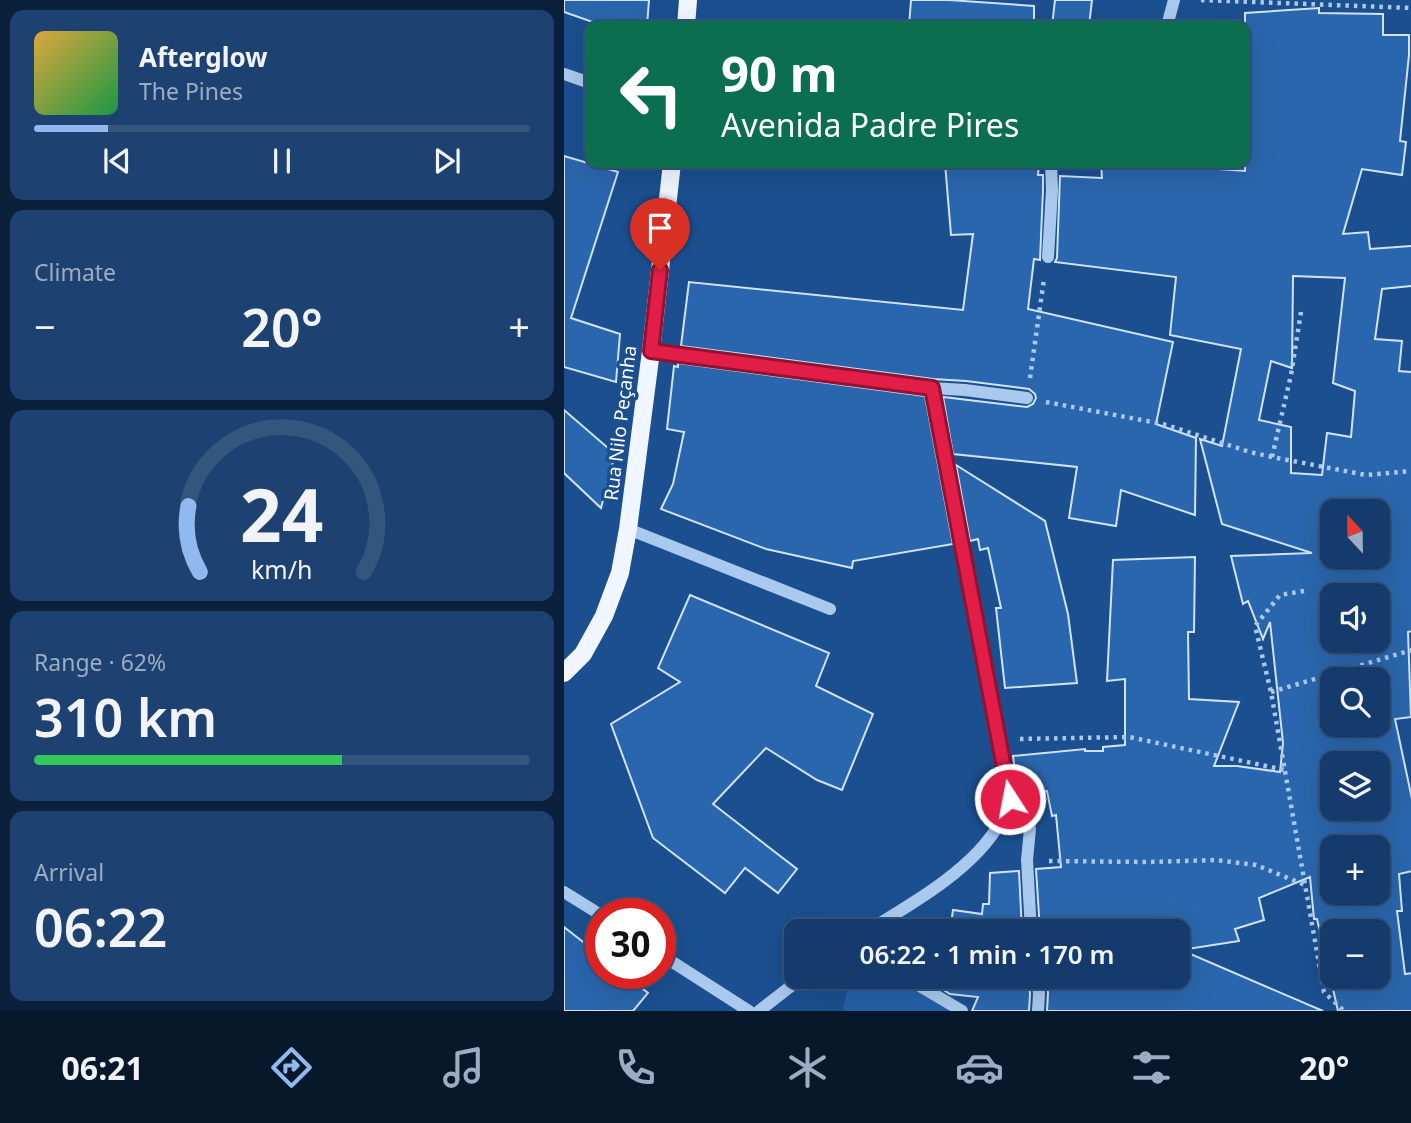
<!DOCTYPE html>
<html lang="en">
<head>
<meta charset="utf-8">
<style>
	:root { --surface:#143b6b; --page:#1d4271; --text:#f1f3f6; --muted:#9dadc1; --line:#33557e; --accent:#90b9f0 }
	body { margin:0; font-family:"Noto Sans",sans-serif; background:var(--page); color:var(--text); height:100vh; display:flex; flex-direction:column; font-size:26px; white-space:nowrap }
	* { box-sizing:border-box; margin:0 }
	p { font-size:23px; color:var(--muted) }
	.icon { flex:none; width:38px; height:38px; fill:none; stroke:currentColor; stroke-width:2; stroke-linecap:round; stroke-linejoin:round }
	.map { position:relative; flex:1; overflow:hidden }
	.drawer { display:flex; flex-direction:column; gap:10px; padding:10px; background:#0b203b; width:564px }
	.drawer>* { flex:none }
	.hud { position:absolute; left:21px; top:21px; width:665px; height:147px; border-radius:14px; box-shadow:0 7px 28px #0002,0 0 0 2px var(--line); background:#0b6e4f; color:#fff; overflow:hidden }
	.needle { width:46px; rotate:338deg }
	.controls { position:absolute; left:756px; top:499px; display:grid; gap:14px }
	.controls a { display:grid; place-items:center; width:70px; height:70px; border-radius:14px; background:var(--surface); box-shadow:0 7px 28px #0002,0 0 0 2px var(--line); font-size:35px }
	.speed { position:absolute; left:21px; top:898px; display:flex; gap:14px; font-size:35px; font-weight:700; text-align:center }
	.speed>* { display:grid; place-content:center; width:91px; height:91px; border-radius:50%; background:var(--surface); box-shadow:0 7px 28px #0002,0 0 0 2px var(--line); line-height:1 }
	.speed .limit { border:10px solid #d22; background:#fff; color:#111 }
	.pin { position:absolute; display:grid; place-items:center; width:60px; height:60px; color:#fff; margin:-72px -30px; border-radius:50% 50% 50% 0; rotate:-45deg; box-shadow:0 0 7px #0007 }
	.pin .icon { rotate:45deg }
	.me { position:absolute; width:77px; margin:-38px; rotate:349deg; stroke-linejoin:round; filter:drop-shadow(0 0 5px #0008) }
	.turn { display:flex; align-items:center; gap:24px; height:147px; padding:0 21px; font-size:32px }
	.turn .icon { width:91px; height:91px; stroke-width:2.5 }
	.turn b { display:block; font-size:49px; line-height:60px }
	.big { font-size:52px; font-weight:600; line-height:1.1 }
	.drawer .widget { flex:1; display:flex; flex-direction:column; justify-content:center; gap:10px; min-width:0; padding:0 24px; border-radius:14px; background:var(--page) }
	.drawer .dial { align-items:center; gap:0 }
	.dial svg { height:182px; overflow:visible; fill:none; stroke:var(--line); stroke-width:7; stroke-linecap:round; text-anchor:middle }
	.dial text { fill:var(--text); stroke:none }
	.song { display:flex; align-items:center; gap:21px }
	.cover { width:84px; height:84px; border-radius:10px; background:linear-gradient(135deg,hsl(40 70% 55%),hsl(140 70% 35%)) }
	.played { height:7px; border-radius:4px; background:linear-gradient(90deg,var(--accent) 15%,var(--line) 15%) }
	.keys { display:flex; justify-content:space-around; direction:ltr }
	.heat { display:flex; justify-content:space-between; align-items:center; font-size:38px; direction:ltr }
	.charge { height:10px; border-radius:5px; background:linear-gradient(90deg,#34c759 62%,var(--line) 0) }
	.trip { position:absolute; left:220px; top:919px; width:406px; height:70px; border-radius:14px; background:var(--surface); box-shadow:0 7px 28px #0002,0 0 0 2px var(--line); font-weight:600; line-height:70px; text-align:center }
	.tab-bar { display:flex; height:112px; justify-content:space-around; align-items:center; background:#08182b; color:var(--muted) }
	.tab-bar .icon { width:49px; height:49px }
	.tab-bar .active { color:var(--accent) }
	.tab-bar b { font-size:32px; color:var(--text) }
	main { display:flex; flex:1; min-height:0 }
	.map>svg:first-child { display:block }
	.green { fill:#2461a8 }
	.building { fill:#2a66ad; stroke:#cfe3fa; stroke-width:2; fill-rule:evenodd }
	.lines { fill:none; stroke-linecap:round; stroke-linejoin:round }
	.path { stroke:#a9c9ee; stroke-width:4.5; stroke-dasharray:3.5 5; stroke-linecap:butt }
	.minor { stroke:#a9c9ee; stroke-width:12 }
	.major { stroke:#f0f6ff; stroke-width:18 }
	.route-casing { stroke:#92132f; stroke-width:18 }
	.route { stroke:#e11d48; stroke-width:12 }
	.labels { text-anchor:middle; dominant-baseline:central; stroke-width:7; stroke-linejoin:round; paint-order:stroke }
	.street-label { font-size:19px; fill:#fff; stroke:#1b4f8f }
</style>
</head>
<body>
<main>
<section class="drawer">
<div class="widget">
<div class="song"><i class="cover"></i><div><b>Afterglow</b><p>The Pines</p></div></div>
<div class="played"></div>
<div class="keys"><svg class="icon" aria-label="previous" viewBox="0 0 24 24"><path d="M18 5L8 12l10 7zM5 5v14"/></svg><svg class="icon" aria-label="pause" viewBox="0 0 24 24"><path d="M8 5v14M16 5v14"/></svg><svg class="icon" aria-label="next" viewBox="0 0 24 24"><path d="M6 5l10 7-10 7zM19 5v14"/></svg></div>
</div>
<div class="widget"><p>Climate</p>
<div class="heat"><a>−</a><b class="big">20°</b><a>+</a></div>
</div>
<div class="widget dial"><svg viewBox="0 0 100 80">
<path d="M14 69A42 42 0 1 1 86 69"/>
<path d="M14 69A42 42 0 0 1 9 40" stroke="#90b9f0"/>
<text x="50" y="56" font-size="32" font-weight="700">24</text>
<text x="50" y="72" font-size="11">km/h</text>
</svg></div>
<div class="widget"><p>Range · 62%</p><b class="big">310 km</b><div class="charge"></div></div>
<div class="widget"><p>Arrival</p><b class="big">06:22</b></div>
</section>
<div class="map">
<svg width="848" height="1011" viewBox="0 0 848 1011">
	<rect width="100%" height="100%" fill="#1b4f8f"/>
	<!-- green -->
	<polygon class="green" points="290,976 330,977 386,1011 279,1011 284,986"/>
	<!-- building -->
	<g class="building">
		<polygon points="0,0 85,0 83,26 40,26 0,12"/>
		<polygon points="347,0 385,0 470,6 470,26 345,26"/>
		<polygon points="491,0 528,0 525,26 488,26"/>
		<path d="M755 8V13L819 14V35H845V55L836 141 842 142 838 175 798 169 779 234 804 232 806 249 848 246V286L818 289 811 339 838 341 835 371 848 372V631L844 632 847 717 831 719 848 799V871L835 874 838 911H833L841 974 848 973V1011H774L753 919H750L746 877 695 898 700 920 671 929 675 941 617 950 759 1011H483L484 993 482 976H614V931H476L472 869 497 867 492 815 488 816 483 791 454 793 449 756 521 749V751H539V747L561 745V679L543 681 549 560 631 557 630 632H624L625 699 675 702 650 766H673L716 772 719 743 706 622 699 639 684 601 679 604 667 556 748 553 658 524 636 439 658 446 677 349 606 335 612 277 491 262 493 258 496 176 538 178 537 163H615L614 166 681 171V13ZM729 276 781 278 769 383 791 391 787 437 763 433 758 475 727 473V427L695 420 707 361 728 368ZM768 511H814V556H768ZM768 595H814V640H768ZM768 679H814V724H768ZM768 763H814V808H768ZM768 847H814V892H768ZM768 931H814V976H768Z"/>
		<polygon points="0,156 54,172 7,318 56,334 52,382 0,367"/>
		<polygon points="381,163 475,163 474,175 479,175 479,190 476,260 470,259 464,309 609,342 592,424 632,438 631,515 557,490 552,526 505,518 513,467 389,454 379,397 463,407 469,404 472,398 471,394 465,389 402,381 369,379 117,346 125,282 399,310 409,234 387,235"/>
		<polygon points="114,363 361,396 389,544 289,561 288,568 202,549 97,509 109,484 120,432 103,429 110,366 114,367"/>
		<polygon points="0,410 51,454 37,508 0,473"/>
		<polygon points="392,465 481,521 504,614 513,683 441,688 432,608 437,608 424,548 416,550 414,539 406,541"/>
		<polygon points="126,595 265,653 252,686 309,714 278,790 253,780 202,748 149,804 233,869 214,893 181,868 161,893 89,838 47,724 116,682 94,668"/>
		<polygon points="455,871 458,931 386,931 389,910 418,914 419,904 425,904 426,873"/>
		<polygon points="0,927 37,956 37,973 59,973 84,993 69,1011 0,1011"/>
		<polygon points="365,976 464,976 466,994 465,1011 408,1011 414,997 386,994 378,989 379,985"/>
	</g>
	<g class="lines">
		<!-- path -->
		<g class="path">
			<polyline points="637,0 848,8"/>
			<polyline points="466,378 480,279"/>
			<polyline points="482,402 599,424 686,452 708,457 802,475 848,471"/>
			<polyline points="708,457 727,375 737,312"/>
			<polyline points="740,591 716,595 691,626 707,692 760,992 780,1011"/>
			<polyline points="707,692 848,650"/>
			<polyline points="456,739 565,737 721,770"/>
			<polyline points="485,861 585,862 652,860 692,865 741,885"/>
		</g>
		<!-- minor -->
		<g class="minor">
			<polyline points="603,26 610,0"/>
			<polyline points="0,74 26,83"/>
			<polyline points="484,257 488,190 487,163"/>
			<polyline points="87,351 368,388 401,390 463,398"/>
			<polyline points="64,529 266,609"/>
			<polyline points="446,799 462,815 466,829 463,860 467,931"/>
			<polyline points="0,892 37,915"/>
			<path d="M303 931C346 905 410 869 435 824 440 817 443 807 446 799L368 388"/>
			<polyline points="96,954 185,1011"/>
			<polyline points="339,976 398,1011"/>
			<polyline points="473,976 475,994 474,1011"/>
			<polyline points="195,1011 240,976"/>
		</g>
		<!-- major -->
		<g class="major">
			<polyline points="122,26 124,0"/>
			<polyline points="0,673 19,654 40,616 56,573 64,529 87,351 108,163"/>
		</g>
	</g>
	<g class="lines">
		<defs>
			<polyline id="route" points="96,270 87,351 368,388 446,799"/>
		</defs>
		<!-- route casing -->
		<use href="#route" class="route-casing"/>
		<!-- route -->
		<use href="#route" class="route"/>
	</g>
	<g class="labels">
		<!-- street labels -->
		<g class="street-label">
			<text transform="translate(56 423) rotate(-83)">Rua Nilo Peçanha</text>
		</g>
	</g>
</svg>
<div class="controls">
<a><svg class="needle" viewBox="-14 -14 28 28"><path d="M0-13l5 13h-10z" fill="#e53935"/><path d="M0 13l5-13h-10z" fill="#9dadc1"/></svg></a>
<a><svg class="icon" aria-label="sound" viewBox="0 0 24 24"><path d="M4 9h4l5-4v14l-5-4H4zM17 9q2 3 0 6"/></svg></a>
<a><svg class="icon" aria-label="search" viewBox="0 0 24 24"><circle cx="10" cy="10" r="6"/><path d="M15 15l6 6"/></svg></a>
<a><svg class="icon" aria-label="layers" viewBox="0 0 24 24"><path d="M12 4l9 5-9 5-9-5zM3 14l9 5 9-5"/></svg></a>
<a>+</a>
<a>−</a>
</div>
<div class="speed"><div class="limit">30</div></div>
<div class="pin" style="left:96px;top:270px;background:#d93025"><svg class="icon" aria-label="arrive" viewBox="0 0 24 24"><path d="M6 21V4h12l-3 4 3 4H6"/></svg></div>
<svg class="me" style="left:446px;top:799px" viewBox="-20 -20 40 40"><circle r="17" fill="#e11d48" stroke="#fff" stroke-width="3"/><path d="M0-11L8 9 0 5-8 9z" fill="#fff"/></svg>
<div class="trip">06:22 · 1 min · 170 m</div>
<div class="hud">
<div class="turn"><svg class="icon" aria-label="left" viewBox="0 0 24 24"><path d="M17 20v-9H6M10 6l-5 5 5 5"/></svg><div><b>90 m</b>Avenida Padre Pires</div></div>
</div>
</div>
</main>
<nav class="tab-bar">
<b>06:21</b>
<svg class="icon active" aria-label="directions" viewBox="0 0 24 24"><path d="M12 3l9 9-9 9-9-9zM9 14v-3h6M13 9l2 2-2 2"/></svg>
<svg class="icon" aria-label="music" viewBox="0 0 24 24"><path d="M9 18V5l10-2v13"/><circle cx="6" cy="18" r="3"/><circle cx="16" cy="16" r="3"/></svg>
<svg class="icon" aria-label="phone" viewBox="0 0 24 24"><path d="M5 4h4l2 5-3 2q2 4 5 5l2-3 5 2v4C11 20 4 13 5 4z"/></svg>
<svg class="icon" aria-label="climate" viewBox="0 0 24 24"><path d="M12 3v18M4 7l16 10M4 17L20 7"/></svg>
<svg class="icon" aria-label="car" viewBox="0 0 24 24"><path d="M5 17H2v-5l4-1 3-4h7l3 4 3 1v5h-3M9 17h6M6 11h13"/><circle cx="7" cy="17" r="2"/><circle cx="17" cy="17" r="2"/></svg>
<svg class="icon" aria-label="filters" viewBox="0 0 24 24"><path d="M4 7h16M4 17h16"/><circle cx="9" cy="7" r="2"/><circle cx="15" cy="17" r="2"/></svg>
<b>20°</b>
</nav>
</body>
</html>
